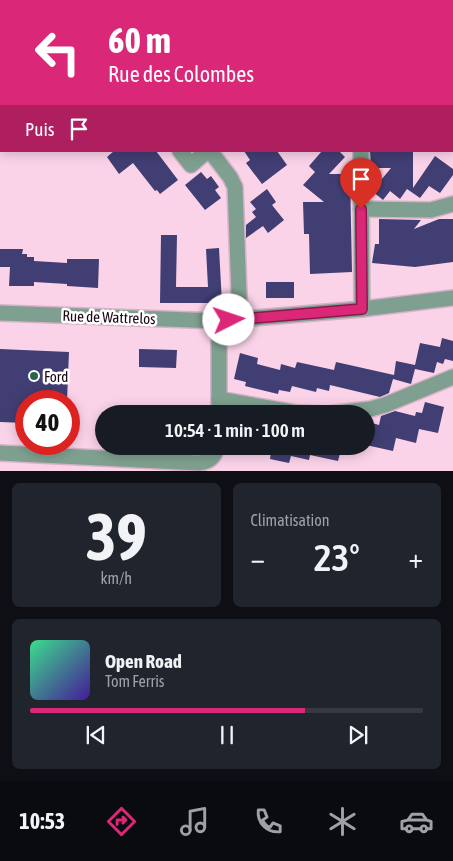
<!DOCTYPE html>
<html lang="fr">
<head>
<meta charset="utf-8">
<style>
	:root { --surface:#171b24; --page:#20242c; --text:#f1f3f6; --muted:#9ea1a6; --line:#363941; --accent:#db2777 }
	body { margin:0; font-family:"Asap Condensed",sans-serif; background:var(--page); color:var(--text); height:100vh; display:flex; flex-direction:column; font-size:19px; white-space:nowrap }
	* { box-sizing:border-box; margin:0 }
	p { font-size:16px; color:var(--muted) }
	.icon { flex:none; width:28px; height:28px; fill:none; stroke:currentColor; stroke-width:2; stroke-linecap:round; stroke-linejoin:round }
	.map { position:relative; height:471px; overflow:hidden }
	.details { display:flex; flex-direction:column; gap:12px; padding:12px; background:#0d0f14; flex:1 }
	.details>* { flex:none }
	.banner { position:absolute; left:0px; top:0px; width:454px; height:152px; box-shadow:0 2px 12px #0003; background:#db2777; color:#fff; overflow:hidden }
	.speed { position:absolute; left:15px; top:390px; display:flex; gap:10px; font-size:25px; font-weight:700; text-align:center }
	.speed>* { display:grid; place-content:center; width:65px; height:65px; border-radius:50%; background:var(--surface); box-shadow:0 2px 12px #0003; line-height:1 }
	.speed .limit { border:8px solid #d22; background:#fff; color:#111 }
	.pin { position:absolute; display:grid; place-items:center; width:42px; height:42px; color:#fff; margin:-51px -21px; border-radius:50% 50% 50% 0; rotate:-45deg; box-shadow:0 0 5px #0007 }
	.pin .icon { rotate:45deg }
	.me { position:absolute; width:55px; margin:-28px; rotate:86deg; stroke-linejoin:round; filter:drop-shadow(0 0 4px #0008) }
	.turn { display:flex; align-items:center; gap:18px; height:105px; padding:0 25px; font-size:22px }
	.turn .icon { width:65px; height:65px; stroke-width:2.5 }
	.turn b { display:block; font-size:35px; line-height:42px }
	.then { display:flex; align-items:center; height:48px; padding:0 25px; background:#0003; gap:10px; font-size:19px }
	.big { font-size:38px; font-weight:600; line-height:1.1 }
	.details .card { flex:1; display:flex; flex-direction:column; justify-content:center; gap:8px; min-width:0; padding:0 18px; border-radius:8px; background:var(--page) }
	.details .dial { align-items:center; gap:0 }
	.dial b { font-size:65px; line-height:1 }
	.song { display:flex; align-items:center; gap:15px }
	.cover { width:60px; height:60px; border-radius:8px; background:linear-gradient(135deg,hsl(150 70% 55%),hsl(260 70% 35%)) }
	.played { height:5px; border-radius:2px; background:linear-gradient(90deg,var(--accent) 70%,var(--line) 70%) }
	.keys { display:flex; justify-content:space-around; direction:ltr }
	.heat { display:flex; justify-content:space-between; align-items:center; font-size:28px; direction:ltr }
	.details .tiles { flex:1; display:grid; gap:12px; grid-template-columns:1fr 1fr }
	.card:last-child { grid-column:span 2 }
	.trip { position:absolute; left:95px; top:405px; width:280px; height:50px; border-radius:25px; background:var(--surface); box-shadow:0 2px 12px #0003; font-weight:600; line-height:50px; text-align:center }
	.tabs { display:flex; height:80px; justify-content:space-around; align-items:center; background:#090b0e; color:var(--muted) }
	.tabs .icon { width:35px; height:35px }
	.tabs .on { color:var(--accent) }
	.tabs b { font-size:22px; color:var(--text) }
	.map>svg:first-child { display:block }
	.building { fill:#413e73 }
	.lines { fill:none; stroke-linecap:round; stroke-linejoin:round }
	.minor-casing { stroke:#d7b2c7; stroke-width:18 }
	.tertiary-casing { stroke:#d7b2c7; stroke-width:18 }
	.minor { stroke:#7fa090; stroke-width:15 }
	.tertiary { stroke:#7fa090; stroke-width:15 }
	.route-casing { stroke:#8e194d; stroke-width:12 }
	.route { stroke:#db2777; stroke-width:9 }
	.poi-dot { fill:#2b644c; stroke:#fff; stroke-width:2 }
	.labels { text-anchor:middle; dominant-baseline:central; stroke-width:5; stroke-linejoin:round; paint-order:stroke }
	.street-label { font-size:15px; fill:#1b0613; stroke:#fff }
	.poi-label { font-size:15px; fill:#1b0613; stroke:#fff; text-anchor:start }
</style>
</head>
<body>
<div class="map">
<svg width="453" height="471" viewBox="0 0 453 471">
	<rect width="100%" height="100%" fill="#fbd3e9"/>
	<!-- building -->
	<g class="building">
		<polygon points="114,151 156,151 178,180 160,194 157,190 155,191 133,163 119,174 107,157"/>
		<polygon points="244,151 277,151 287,165 262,184 246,163 250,160"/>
		<polygon points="322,151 339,151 345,157 329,174 350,174 352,272 310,274 309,234 304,234 303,202 324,202 303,185 315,172 309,166"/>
		<polygon points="370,151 413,151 413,188 435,156 453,169 453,175 440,193 429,186 420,198 407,189 400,199 390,191 383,200 372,191 391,168 371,168"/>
		<polygon points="201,172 207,179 211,176 219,187 215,190 221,198 205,210 185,185"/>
		<polygon points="267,189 276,202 272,205 284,220 268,233 263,226 246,238 246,225 256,217 252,212 256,209 250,202"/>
		<polygon points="379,219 421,220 414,229 439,219 453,219 453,262 415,267 372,263 375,244 379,244"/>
		<polygon points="161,235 177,235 176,287 208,287 206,249 219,248 222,303 160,303"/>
		<polygon points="0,249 23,249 22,254 27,254 27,257 34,257 34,261 67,263 67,259 99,259 98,288 67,286 67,284 34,282 34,286 9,286 10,267 0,267"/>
		<rect x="266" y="282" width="28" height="16"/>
		<polygon points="442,338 453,341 453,361 445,359 443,364 437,362 434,373 415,369 411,384 393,379 389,393 380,397 330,385 329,391 317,388 316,392 292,386 290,392 279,390 278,394 245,386 246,382 234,379 240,353 258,358 257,364 280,370 281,364 295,368 297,362 334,370 336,362 394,375 396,361 415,365 420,343 440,347"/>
		<polygon points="0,349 69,352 67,401 26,401 26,423 0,422"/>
		<polygon points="139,349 177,350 176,368 139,367"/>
		<polygon points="425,402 444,407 438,433 419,429 416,443 396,438 393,451 366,445 366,427 371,428 372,423 379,425 381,416 395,411 415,416 416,412 422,413"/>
		<polygon points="269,446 342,446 338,461 310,455 309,460 291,456 289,463 270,459 271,452 269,452"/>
	</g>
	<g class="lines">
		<defs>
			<g id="minor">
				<polyline points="0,96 1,96"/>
				<polyline points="180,151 191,165 207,151"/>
				<polyline points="210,151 230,177 235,187 240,320"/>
				<polyline points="361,151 362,309"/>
				<polyline points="361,209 431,210 453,204"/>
				<polyline points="219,321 219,399"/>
				<polyline points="219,414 219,399 297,413 325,414"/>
				<polyline points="328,414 370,409 385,405 453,377"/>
				<path d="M0 453 199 463C209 462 215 457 217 446"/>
			</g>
			<polyline id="tertiary" points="0,313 219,321 362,309 453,298"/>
		</defs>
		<!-- minor casing -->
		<use href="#minor" class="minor-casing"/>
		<!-- tertiary casing -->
		<use href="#tertiary" class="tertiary-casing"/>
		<!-- minor -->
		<use href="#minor" class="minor"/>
		<!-- tertiary -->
		<use href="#tertiary" class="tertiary"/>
	</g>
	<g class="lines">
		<defs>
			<polyline id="route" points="229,320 362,309 361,209"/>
		</defs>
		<!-- route casing -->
		<use href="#route" class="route-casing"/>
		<!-- route -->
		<use href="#route" class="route"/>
	</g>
	<!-- markers -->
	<circle class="poi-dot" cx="34" cy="376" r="5"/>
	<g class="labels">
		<!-- street labels -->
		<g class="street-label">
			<text transform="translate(109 317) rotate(2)">Rue de Wattrelos</text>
		</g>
		<!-- poi labels -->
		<g class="poi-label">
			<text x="44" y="376">Ford</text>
		</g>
	</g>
</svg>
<div class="speed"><div class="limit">40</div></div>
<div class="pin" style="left:361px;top:209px;background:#d93025"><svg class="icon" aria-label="arrive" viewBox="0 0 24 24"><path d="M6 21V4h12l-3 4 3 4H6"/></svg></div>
<svg class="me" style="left:229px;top:320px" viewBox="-20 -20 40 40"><circle r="19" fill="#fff"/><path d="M0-13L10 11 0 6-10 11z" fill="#db2777"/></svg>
<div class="trip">10:54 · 1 min · 100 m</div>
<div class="banner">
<div class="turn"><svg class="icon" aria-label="left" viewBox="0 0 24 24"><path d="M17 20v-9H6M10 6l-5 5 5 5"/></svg><div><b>60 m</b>Rue des Colombes</div></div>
<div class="then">Puis<svg class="icon" aria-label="arrive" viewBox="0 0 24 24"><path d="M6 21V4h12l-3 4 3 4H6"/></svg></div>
</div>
</div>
<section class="details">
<div class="tiles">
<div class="card dial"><b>39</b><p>km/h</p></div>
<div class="card"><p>Climatisation</p>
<div class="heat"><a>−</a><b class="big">23°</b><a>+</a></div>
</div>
<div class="card">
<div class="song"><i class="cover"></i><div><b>Open Road</b><p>Tom Ferris</p></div></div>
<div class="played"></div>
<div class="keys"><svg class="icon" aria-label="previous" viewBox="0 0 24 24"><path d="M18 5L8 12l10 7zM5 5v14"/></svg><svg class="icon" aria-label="pause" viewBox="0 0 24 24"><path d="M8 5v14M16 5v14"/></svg><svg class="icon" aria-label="next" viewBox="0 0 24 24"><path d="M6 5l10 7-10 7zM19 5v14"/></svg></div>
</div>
</div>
</section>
<nav class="tabs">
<b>10:53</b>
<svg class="icon on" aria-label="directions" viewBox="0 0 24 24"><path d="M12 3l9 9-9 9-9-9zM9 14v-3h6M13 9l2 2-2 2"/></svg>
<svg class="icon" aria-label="music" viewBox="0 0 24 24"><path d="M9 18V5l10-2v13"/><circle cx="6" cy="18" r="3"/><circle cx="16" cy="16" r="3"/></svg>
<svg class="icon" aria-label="phone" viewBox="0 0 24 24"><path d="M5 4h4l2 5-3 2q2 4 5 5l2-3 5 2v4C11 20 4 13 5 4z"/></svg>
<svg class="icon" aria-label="climate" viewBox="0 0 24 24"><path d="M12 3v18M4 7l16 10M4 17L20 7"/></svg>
<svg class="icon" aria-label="car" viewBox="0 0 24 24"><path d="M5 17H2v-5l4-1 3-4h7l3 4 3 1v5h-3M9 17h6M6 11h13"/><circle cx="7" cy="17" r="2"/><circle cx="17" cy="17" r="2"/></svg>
</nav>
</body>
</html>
